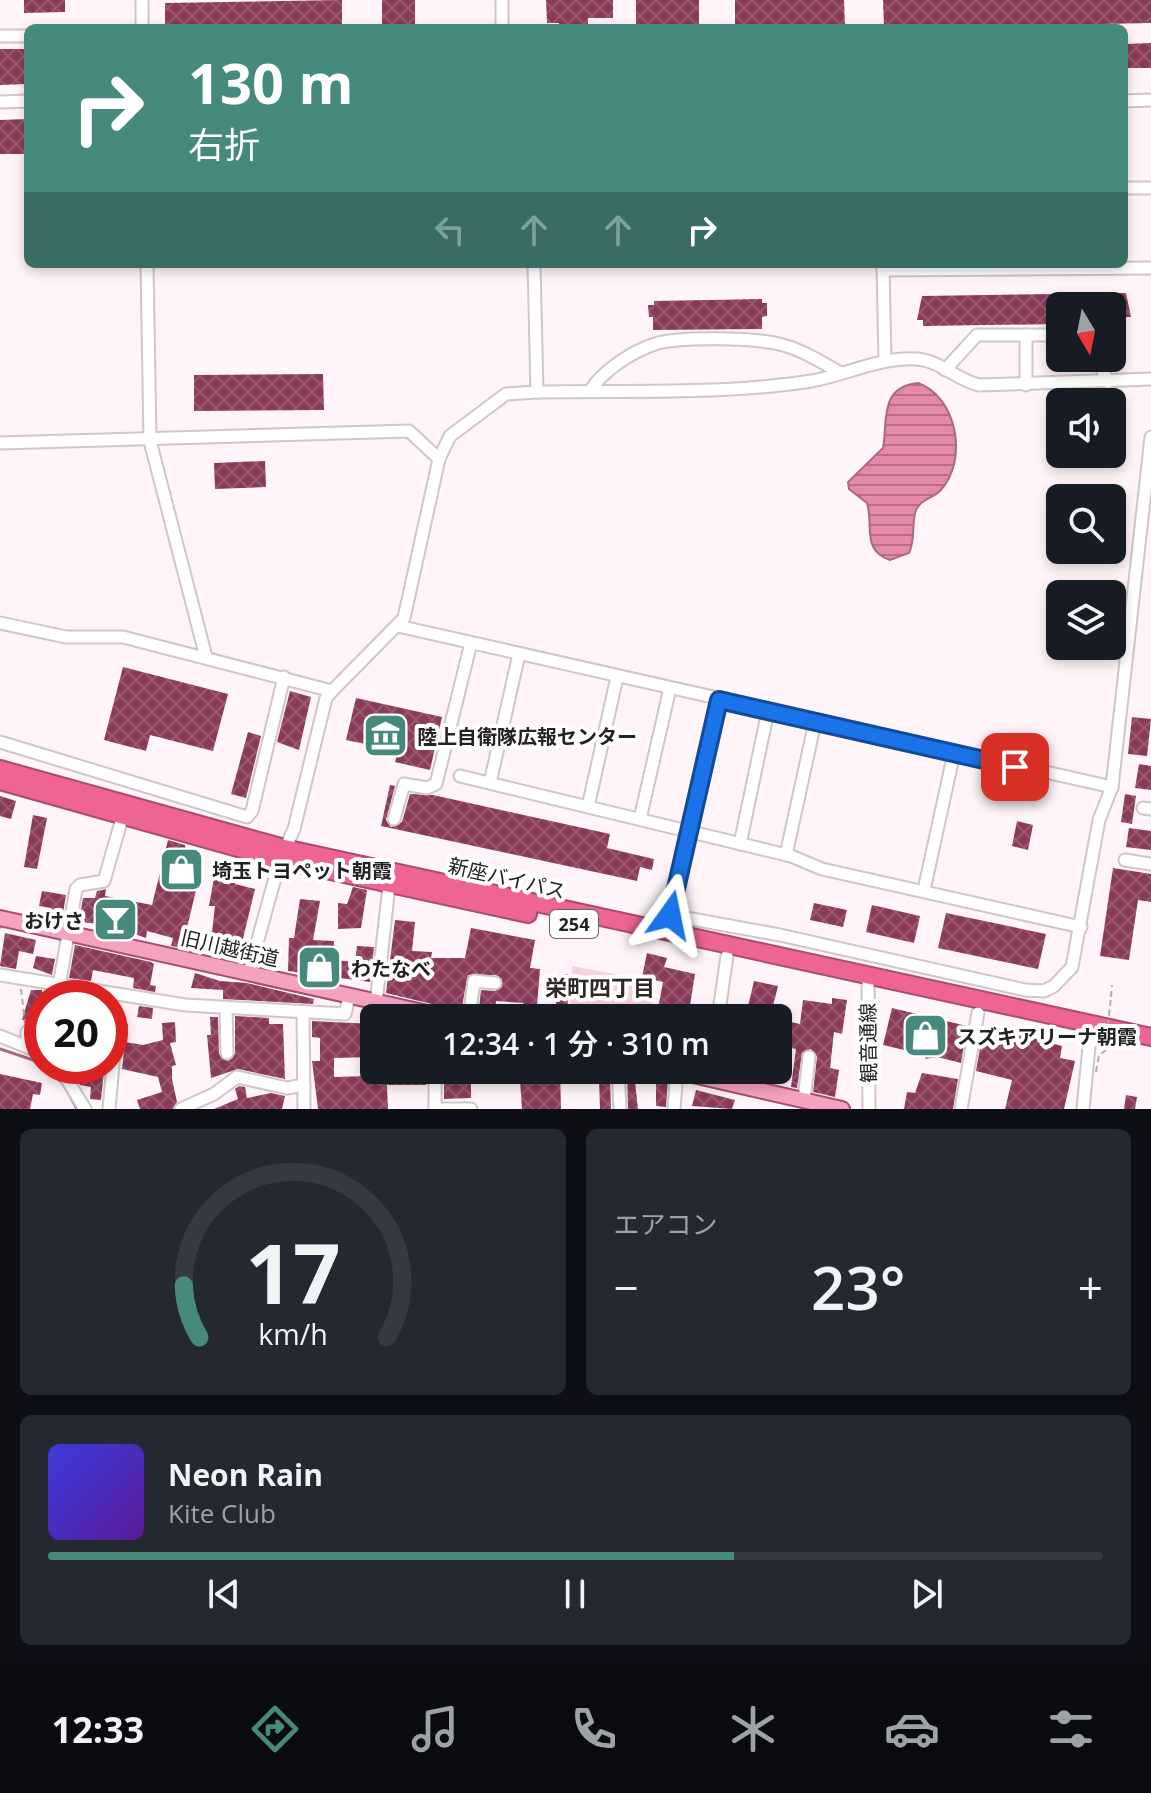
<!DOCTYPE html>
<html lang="ja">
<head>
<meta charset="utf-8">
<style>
	:root { --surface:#171b24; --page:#242831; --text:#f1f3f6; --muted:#9ea1a6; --line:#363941; --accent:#46897d }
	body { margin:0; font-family:"Open Sans","Noto Sans JP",sans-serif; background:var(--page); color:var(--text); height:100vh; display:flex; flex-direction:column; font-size:30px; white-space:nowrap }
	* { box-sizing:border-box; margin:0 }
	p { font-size:26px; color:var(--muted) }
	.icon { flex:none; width:44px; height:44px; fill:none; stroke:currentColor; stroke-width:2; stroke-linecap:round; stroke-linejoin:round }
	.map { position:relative; height:1109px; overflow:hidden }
	.sheet { display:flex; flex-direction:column; gap:20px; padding:20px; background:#0d0f14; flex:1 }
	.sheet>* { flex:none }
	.hud { position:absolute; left:24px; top:24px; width:1104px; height:244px; border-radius:12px; box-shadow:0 4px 12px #0003; background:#46897d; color:#fff; overflow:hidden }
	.needle { width:52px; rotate:170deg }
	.fabs { position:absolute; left:1046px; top:292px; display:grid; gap:16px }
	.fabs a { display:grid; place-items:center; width:80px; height:80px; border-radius:12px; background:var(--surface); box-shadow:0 4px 12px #0003; font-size:40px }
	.speed { position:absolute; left:24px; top:980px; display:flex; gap:16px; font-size:40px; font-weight:700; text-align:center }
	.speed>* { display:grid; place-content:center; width:104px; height:104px; border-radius:50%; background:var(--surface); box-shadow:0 4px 12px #0003; line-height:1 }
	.speed .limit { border:12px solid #d22; background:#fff; color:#111 }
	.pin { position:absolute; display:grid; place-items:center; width:68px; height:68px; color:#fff; margin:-34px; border-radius:16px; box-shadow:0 4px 12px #0006 }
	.me { position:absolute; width:88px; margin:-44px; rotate:12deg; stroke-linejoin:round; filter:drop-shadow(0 0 6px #0008) }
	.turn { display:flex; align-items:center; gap:28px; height:168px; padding:0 32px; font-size:36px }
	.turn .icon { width:104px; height:104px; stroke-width:2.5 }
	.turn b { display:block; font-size:56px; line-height:68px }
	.lanes { display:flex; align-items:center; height:76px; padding:0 32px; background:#0003; justify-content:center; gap:40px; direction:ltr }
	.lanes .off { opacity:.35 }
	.big { font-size:60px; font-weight:600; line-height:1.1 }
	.sheet .tile { flex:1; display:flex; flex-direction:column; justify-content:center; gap:12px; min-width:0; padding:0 28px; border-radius:12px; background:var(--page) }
	.sheet .dial { align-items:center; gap:0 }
	.dial svg { height:208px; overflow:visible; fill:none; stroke:var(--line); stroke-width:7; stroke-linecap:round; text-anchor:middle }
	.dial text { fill:var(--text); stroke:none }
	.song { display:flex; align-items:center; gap:24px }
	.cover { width:96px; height:96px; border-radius:12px; background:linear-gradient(135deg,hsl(240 70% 55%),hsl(270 70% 35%)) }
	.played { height:8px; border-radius:4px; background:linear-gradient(90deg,var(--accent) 65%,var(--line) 65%) }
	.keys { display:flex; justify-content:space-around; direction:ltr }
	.heat { display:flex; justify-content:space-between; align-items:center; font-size:44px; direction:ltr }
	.sheet .tiles { flex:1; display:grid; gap:20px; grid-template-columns:1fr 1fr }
	.tile:last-child { grid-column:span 2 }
	.trip { position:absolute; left:360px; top:1004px; width:432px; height:80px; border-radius:12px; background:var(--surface); box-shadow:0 4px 12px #0003; font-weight:600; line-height:80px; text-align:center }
	.dock { display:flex; height:128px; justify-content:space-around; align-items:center; background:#090b0e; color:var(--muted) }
	.dock .icon { width:56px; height:56px }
	.dock .current { color:var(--accent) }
	.dock b { font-size:36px; color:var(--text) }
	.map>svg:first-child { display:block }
	.park { fill:#f9d0db }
	.water { fill:url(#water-rules); stroke:#aa6a7e; stroke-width:2 }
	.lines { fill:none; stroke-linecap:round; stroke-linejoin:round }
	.stream { stroke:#aa6a7e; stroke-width:3 }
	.building { fill:url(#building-cross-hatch) }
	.minor-casing { stroke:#cfc6c8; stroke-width:15 }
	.major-casing { stroke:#a74d6d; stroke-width:18 }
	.highway-casing { stroke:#a74d6d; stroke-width:20 }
	.path { stroke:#b2abad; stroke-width:2; stroke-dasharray:6 4; stroke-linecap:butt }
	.minor { stroke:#fff; stroke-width:11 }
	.major { stroke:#f5a2bf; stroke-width:14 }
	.highway { stroke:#ee6495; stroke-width:16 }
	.path-bridge { stroke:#b2abad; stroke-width:2; stroke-dasharray:6 4; stroke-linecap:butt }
	.route-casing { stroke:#114b97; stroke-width:20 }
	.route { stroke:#1a73e8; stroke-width:14 }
	.labels { text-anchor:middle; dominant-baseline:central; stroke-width:8; stroke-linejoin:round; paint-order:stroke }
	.shield { fill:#fff; stroke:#666464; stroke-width:2 }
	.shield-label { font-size:18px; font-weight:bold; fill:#242122 }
	.poi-label { font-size:20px; font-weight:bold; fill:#242122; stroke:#fff; text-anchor:start }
	.street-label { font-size:20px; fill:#242122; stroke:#fff }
	.neighbourhood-label { font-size:22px; font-weight:bold; fill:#2f282a; stroke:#fff }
</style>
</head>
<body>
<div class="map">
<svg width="1151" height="1109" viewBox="0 0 1151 1109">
	<defs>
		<pattern id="water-rules" width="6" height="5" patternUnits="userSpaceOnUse" patternTransform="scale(2)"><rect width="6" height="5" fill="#e48aa6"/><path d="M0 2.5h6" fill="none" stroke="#b97087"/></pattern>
		<pattern id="building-cross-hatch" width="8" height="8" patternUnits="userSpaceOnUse" patternTransform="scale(2)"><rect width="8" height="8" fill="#8b3a57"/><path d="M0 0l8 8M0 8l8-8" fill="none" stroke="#985a70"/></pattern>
	</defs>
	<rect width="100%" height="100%" fill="#fff5f8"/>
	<!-- park -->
	<polygon class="park" points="572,966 656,982 649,1018 570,1006"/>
	<!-- water -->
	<path class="water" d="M918 383C957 397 969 460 940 491 933 498 921 499 916 510 911 524 916 539 909 553L890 560C861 550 874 526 867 503L849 489 848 482 883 448C888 420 879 387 918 383Z"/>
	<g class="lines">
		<!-- stream -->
		<g class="stream">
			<polyline points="0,927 0,926"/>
			<polyline points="0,1049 42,1063"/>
			<polyline points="46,1066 64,1085 77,1109"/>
		</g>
	</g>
	<!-- building -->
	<g class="building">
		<polygon points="24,0 65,0 65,12 24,13"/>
		<polygon points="342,0 342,28 165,28 165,3"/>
		<rect x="382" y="0" width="33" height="28"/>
		<polygon points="546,0 613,0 613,18 588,18 588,28 559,28 559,23 547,23"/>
		<rect x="636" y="0" width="63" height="28"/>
		<polygon points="735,0 844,0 845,28 735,28"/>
		<polygon points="883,0 1151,0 1151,23 1048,25 1048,28 884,28"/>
		<polygon points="1151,43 1151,68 1124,68 1124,44"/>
		<polygon points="0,49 28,49 28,84 0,85"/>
		<polygon points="28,119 28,154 0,154 0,120"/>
		<polygon points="1126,293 1131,317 1125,317 1125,323 1112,323 1112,306 1060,306 1060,324 923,326 923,320 917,320 922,296"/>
		<polygon points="762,299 762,303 767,303 767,316 762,317 762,329 653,330 653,317 649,317 648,305 654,305 654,301"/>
		<polygon points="323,374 324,410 194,411 194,375"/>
		<polygon points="265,461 266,487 215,489 214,463"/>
		<polygon points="123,667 228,694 213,751 150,735 146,751 104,740"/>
		<polygon points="290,691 311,697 299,750 277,742"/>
		<polygon points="356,698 442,717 430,770 395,762 398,751 346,740"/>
		<polygon points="1132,717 1151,719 1147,756 1128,754"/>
		<polygon points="248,732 261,736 246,798 231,794"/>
		<polygon points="1139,764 1151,766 1151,790 1135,788"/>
		<polygon points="390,785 395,786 386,820 391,827 402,822 410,794 433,795 610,834 607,848 654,859 652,870 640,867 637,881 381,826"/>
		<polygon points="1125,794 1136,796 1132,824 1121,822"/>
		<polygon points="0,796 16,801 11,819 0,816"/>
		<polygon points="33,815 47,818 37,869 24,867"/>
		<polygon points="1017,821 1033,825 1028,850 1012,846"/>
		<polygon points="1129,828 1151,831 1151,850 1126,847"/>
		<polygon points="168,840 185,845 188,867 201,870 182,948 171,946 173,938 147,931 146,938 110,925 79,922 83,898 95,898 97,891 106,889 105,896 152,905"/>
		<polygon points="1113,868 1151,874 1151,902 1138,900 1129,960 1100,956"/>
		<polygon points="215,872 236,874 235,884 255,889 238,959 212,955 213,945 202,943 204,930 212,932 215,906 209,906"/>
		<polygon points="353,887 367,890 361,928 338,929 338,903 347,904"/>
		<polygon points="42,891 66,895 62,919 50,916 51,908 39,906"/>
		<polygon points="300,899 320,901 313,940 334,941 333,960 355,962 357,946 374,947 370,982 288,971 289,938 294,938"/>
		<polygon points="814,903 847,910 843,927 810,920"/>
		<polygon points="872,905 920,916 914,943 866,932"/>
		<polygon points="946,913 1046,934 1038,969 938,948"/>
		<polygon points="395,920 415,922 412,951 432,952 431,958 465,958 471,928 535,940 530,968 540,969 536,1018 522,1018 523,1003 496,1001 494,1018 478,1017 481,990 495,991 502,987 502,979 496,975 468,975 461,1011 386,993"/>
		<polygon points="5,933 36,940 33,954 19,951 16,969 0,966"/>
		<polygon points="75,945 151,962 154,964 150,985 156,986 155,992 133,988 134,978 93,970 91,981 69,978"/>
		<polygon points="263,952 273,954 270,968 260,965"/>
		<polygon points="647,953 667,958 664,967 695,974 688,1018 657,1014 663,982 642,977"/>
		<polygon points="36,956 55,959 52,975 33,968"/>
		<polygon points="195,973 220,981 247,983 314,999 313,1004 223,999 223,990 191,988"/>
		<polygon points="556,974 569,974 567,1018 556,1017"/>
		<polygon points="754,981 778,986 770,1018 746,1015"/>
		<polygon points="31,990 42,990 42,1019 22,1020"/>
		<polygon points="832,998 847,1000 842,1034 834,1032 830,1068 839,1070 835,1097 813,1092 817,1057 811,1049 802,1053 797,1088 791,1087 796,1049 778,1045 778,1019 800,1024 803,1000 832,1004"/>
		<polygon points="139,1006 153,1008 152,1019 137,1017"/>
		<polygon points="892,1008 967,1026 961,1063 937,1057 925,1059 926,1055 883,1045"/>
		<polygon points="235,1016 269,1018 269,1024 283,1024 285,1079 238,1069 211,1078 207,1035 211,1035 210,1017 218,1017 219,1054 228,1061 235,1054"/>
		<polygon points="312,1021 374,1024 374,1057 334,1058 334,1077 368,1076 368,1071 426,1070 426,1085 387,1085 388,1109 318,1109 312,1061 320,1061 320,1038 312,1037"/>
		<polygon points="110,1022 128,1024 126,1041 110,1034"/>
		<polygon points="175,1022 176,1042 170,1043 176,1065 172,1066 172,1079 177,1102 173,1109 140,1109 137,1100 162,1092 158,1077 122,1069 125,1042 143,1045 163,1040 162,1023"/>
		<polygon points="992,1027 1062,1046 1060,1058 1075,1061 1064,1109 1005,1109 1012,1080 976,1071 982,1037 989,1038"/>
		<polygon points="78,1066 97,1066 97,1070 104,1071 101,1100 90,1099 91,1087 80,1085 76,1078"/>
		<polygon points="444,1070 471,1070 471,1098 444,1099"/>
		<polygon points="498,1070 560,1070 561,1109 522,1109 520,1080 499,1082"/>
		<polygon points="730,1070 768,1070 765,1081 729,1073"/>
		<polygon points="634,1072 638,1109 628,1109 627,1073"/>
		<polygon points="922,1073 958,1079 953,1109 904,1109 907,1092 915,1093"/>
		<polygon points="0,1074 42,1083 40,1095 33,1094 30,1109 0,1109"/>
		<polygon points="599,1079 610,1079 611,1109 600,1109"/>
		<polygon points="656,1080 668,1080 666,1107 656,1106"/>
		<polygon points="239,1086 245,1087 247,1098 271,1093 285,1096 282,1109 214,1109 238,1099 235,1089"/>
		<polygon points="696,1090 735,1100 732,1109 692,1106"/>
		<polygon points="1126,1095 1137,1097 1135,1109 1124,1109"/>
	</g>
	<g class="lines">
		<defs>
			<g id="minor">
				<polyline points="142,0 142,28"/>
				<polyline points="502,28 502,0"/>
				<polyline points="0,36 28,36"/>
				<polyline points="1124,101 1151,100"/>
				<polyline points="0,102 28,101"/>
				<polyline points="1124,188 1151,188"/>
				<polyline points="147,264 150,441 206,657"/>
				<polyline points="883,266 885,361"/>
				<polyline points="883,270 1151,268"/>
				<polyline points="1026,335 1026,385"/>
				<polyline points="1097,358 1108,382"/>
				<polyline points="945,370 977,335 1060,335"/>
				<path d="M590 391C602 371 633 351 655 344 678 336 755 338 779 344 801 349 821 362 841 373"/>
				<path d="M537 392C626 390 724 395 811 381 847 375 881 356 918 359 940 361 957 380 979 385L1151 379"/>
				<polyline points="0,443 409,431 439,459"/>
				<polyline points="0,623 66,637 123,637 332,691 404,618 439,459 450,436 506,394 537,392 534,264"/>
				<polyline points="398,626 1112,787 1151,437"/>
				<polyline points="719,700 670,915 780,935 1025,990 1044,991 1054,986 1072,967 1099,820 1112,787"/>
				<polyline points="0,742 247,817 252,811 284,677"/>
				<polyline points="460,776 791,856 822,869 1081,927"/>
				<polyline points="490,783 519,654"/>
				<polyline points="588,807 617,677"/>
				<polyline points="1143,808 1151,809"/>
				<polyline points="394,819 404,784 427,788 436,784 471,643"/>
				<polyline points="640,819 670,688"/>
				<polyline points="740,844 768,711"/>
				<polyline points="786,855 815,722"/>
				<polyline points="1125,860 1151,864"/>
				<polyline points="924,890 954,753"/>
				<polyline points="249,972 280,860 294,829 326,698 332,691"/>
				<polyline points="0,975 185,1005 345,1014 349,997"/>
				<polyline points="868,977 869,1109"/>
				<polyline points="59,986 76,889 80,885 104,881 123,815"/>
				<polyline points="376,1003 389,886"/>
				<polyline points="226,1007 227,1053"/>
				<polyline points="303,1012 304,1109"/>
				<polyline points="469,1018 474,981 495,983"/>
				<polyline points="718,1018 727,956"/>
				<polyline points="0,1036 42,1053"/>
				<polyline points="27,1045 27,1032 42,1034"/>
				<polyline points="59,1066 85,1109"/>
				<polyline points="435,1070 435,1109"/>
				<polyline points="618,1070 620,1109"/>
				<polyline points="804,1100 809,1057"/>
				<polyline points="109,1109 115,1043 110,1042"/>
				<polyline points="181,1109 214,1094 237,1077 287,1088 304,1085"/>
				<polyline points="435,1109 471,1109"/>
				<polyline points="674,1109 677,1071"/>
				<polyline points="961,1109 978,1013"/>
				<polyline points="1083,1109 1091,1026"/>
			</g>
			<g id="major">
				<polyline points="0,918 450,1018"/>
				<polyline points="671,1070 842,1109"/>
			</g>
			<g id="highway">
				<polyline points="0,769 284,848 1151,1037"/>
				<polyline points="0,781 280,860 528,914"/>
			</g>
		</defs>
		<!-- minor casing -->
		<use href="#minor" class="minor-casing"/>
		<!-- major casing -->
		<use href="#major" class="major-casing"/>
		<!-- highway casing -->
		<use href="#highway" class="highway-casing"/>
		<!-- path -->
		<g class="path">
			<polyline points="21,989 25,1023"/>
			<polyline points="1111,997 1112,985"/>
		</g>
		<!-- minor -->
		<use href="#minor" class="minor"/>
		<!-- major -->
		<use href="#major" class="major"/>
		<!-- highway -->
		<use href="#highway" class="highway"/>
		<!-- path-bridge -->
		<polyline class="path-bridge" points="1096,1072 1099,1055 1105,1051 1111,997"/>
	</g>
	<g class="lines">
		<defs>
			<polyline id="route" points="670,915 719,700 1015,767"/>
		</defs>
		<!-- route casing -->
		<use href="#route" class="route-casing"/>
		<!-- route -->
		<use href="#route" class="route"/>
	</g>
	<!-- icons -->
	<defs>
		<symbol id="museum-square" viewBox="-11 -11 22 22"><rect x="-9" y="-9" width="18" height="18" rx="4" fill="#46897d" stroke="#fff"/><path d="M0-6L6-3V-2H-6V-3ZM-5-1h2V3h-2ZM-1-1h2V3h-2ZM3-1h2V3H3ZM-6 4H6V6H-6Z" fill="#fff"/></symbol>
		<symbol id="shop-square" viewBox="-11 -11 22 22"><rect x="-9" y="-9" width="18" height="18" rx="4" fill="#46897d" stroke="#fff"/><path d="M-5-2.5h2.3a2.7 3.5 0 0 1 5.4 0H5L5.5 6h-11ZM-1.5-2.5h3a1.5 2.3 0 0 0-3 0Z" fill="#fff"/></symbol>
		<symbol id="bar-square" viewBox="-11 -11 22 22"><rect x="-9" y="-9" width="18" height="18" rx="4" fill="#46897d" stroke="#fff"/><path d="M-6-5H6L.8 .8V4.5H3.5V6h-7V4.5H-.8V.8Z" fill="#fff"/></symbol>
	</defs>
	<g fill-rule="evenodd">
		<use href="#museum-square" x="360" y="710" width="51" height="51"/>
		<use href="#shop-square" x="156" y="844" width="51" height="51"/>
		<use href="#bar-square" x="90" y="894" width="51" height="51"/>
		<use href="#shop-square" x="294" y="942" width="51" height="51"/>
		<use href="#shop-square" x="900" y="1010" width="51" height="51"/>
	</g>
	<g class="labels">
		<!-- shield labels -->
		<rect class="shield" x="550" y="910" width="48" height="28" rx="6"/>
		<g class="shield-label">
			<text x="574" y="924">254</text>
		</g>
		<!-- poi labels -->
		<g class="poi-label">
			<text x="417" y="736">陸上自衛隊広報センター</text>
			<text x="212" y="870">埼玉トヨペット朝霞</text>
			<text x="84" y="920" text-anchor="end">おけさ</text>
			<text x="351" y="968">わたなべ</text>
			<text x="957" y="1036">スズキアリーナ朝霞</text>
		</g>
		<!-- street labels -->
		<g class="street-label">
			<text transform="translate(507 878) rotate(13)">新座バイパス</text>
			<text transform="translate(230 948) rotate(13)">旧川越街道</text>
			<text transform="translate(868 1043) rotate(-91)">観音通線</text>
		</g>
		<!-- neighbourhood labels -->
		<g class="neighbourhood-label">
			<text x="600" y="987">栄町四丁目</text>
		</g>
	</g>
</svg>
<div class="fabs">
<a><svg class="needle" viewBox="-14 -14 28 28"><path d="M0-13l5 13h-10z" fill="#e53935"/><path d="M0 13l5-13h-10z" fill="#9ea1a6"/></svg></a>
<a><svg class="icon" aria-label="sound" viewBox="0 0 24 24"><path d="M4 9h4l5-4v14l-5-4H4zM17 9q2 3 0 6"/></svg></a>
<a><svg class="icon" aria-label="search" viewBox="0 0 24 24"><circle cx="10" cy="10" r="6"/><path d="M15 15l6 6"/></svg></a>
<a><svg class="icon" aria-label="layers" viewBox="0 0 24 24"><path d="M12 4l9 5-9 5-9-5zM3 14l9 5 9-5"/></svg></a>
</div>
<div class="speed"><div class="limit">20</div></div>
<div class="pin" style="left:1015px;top:767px;background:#d93025"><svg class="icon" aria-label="arrive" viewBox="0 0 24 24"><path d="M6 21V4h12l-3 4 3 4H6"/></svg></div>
<svg class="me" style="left:670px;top:915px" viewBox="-20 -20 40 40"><path d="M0-17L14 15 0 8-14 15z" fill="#1a73e8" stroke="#fff" stroke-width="4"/></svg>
<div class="trip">12:34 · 1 分 · 310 m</div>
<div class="hud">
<div class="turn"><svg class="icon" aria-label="right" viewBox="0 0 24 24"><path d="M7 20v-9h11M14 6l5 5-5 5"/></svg><div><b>130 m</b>右折</div></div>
<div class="lanes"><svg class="icon off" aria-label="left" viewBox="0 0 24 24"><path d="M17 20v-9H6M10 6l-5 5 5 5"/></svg><svg class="icon off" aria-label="ahead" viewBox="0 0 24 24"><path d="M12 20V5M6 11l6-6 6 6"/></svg><svg class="icon off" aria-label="ahead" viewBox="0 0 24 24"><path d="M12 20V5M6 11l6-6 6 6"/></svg><svg class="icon" aria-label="right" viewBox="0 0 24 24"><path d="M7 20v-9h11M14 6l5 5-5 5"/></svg></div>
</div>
</div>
<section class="sheet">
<div class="tiles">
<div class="tile dial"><svg viewBox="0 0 100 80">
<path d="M14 69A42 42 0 1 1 86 69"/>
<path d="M14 69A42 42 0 0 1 8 49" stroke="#46897d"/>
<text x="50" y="56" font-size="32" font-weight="700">17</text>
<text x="50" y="72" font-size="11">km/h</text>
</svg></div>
<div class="tile"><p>エアコン</p>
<div class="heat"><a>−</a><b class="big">23°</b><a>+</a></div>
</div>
<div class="tile">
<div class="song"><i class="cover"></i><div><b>Neon Rain</b><p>Kite Club</p></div></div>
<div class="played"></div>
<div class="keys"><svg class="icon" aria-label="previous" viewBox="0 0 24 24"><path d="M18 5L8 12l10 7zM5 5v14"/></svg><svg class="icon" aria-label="pause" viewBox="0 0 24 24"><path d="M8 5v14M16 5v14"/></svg><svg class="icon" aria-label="next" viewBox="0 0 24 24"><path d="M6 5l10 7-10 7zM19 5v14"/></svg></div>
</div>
</div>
</section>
<nav class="dock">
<b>12:33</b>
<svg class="icon current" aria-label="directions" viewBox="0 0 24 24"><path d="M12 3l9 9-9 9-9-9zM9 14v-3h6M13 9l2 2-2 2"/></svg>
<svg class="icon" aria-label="music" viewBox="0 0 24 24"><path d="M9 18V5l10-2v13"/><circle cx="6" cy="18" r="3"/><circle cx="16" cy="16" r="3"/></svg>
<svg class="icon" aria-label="phone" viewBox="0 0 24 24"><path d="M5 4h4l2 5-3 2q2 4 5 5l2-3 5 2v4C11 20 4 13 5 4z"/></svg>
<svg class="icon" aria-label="climate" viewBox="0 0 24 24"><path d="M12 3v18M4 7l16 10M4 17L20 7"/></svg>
<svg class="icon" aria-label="car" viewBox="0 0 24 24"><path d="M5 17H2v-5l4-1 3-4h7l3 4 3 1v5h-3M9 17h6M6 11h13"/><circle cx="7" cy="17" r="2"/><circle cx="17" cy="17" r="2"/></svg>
<svg class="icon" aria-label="filters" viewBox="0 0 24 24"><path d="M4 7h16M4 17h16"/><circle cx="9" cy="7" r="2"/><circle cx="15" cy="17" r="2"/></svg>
</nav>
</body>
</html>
